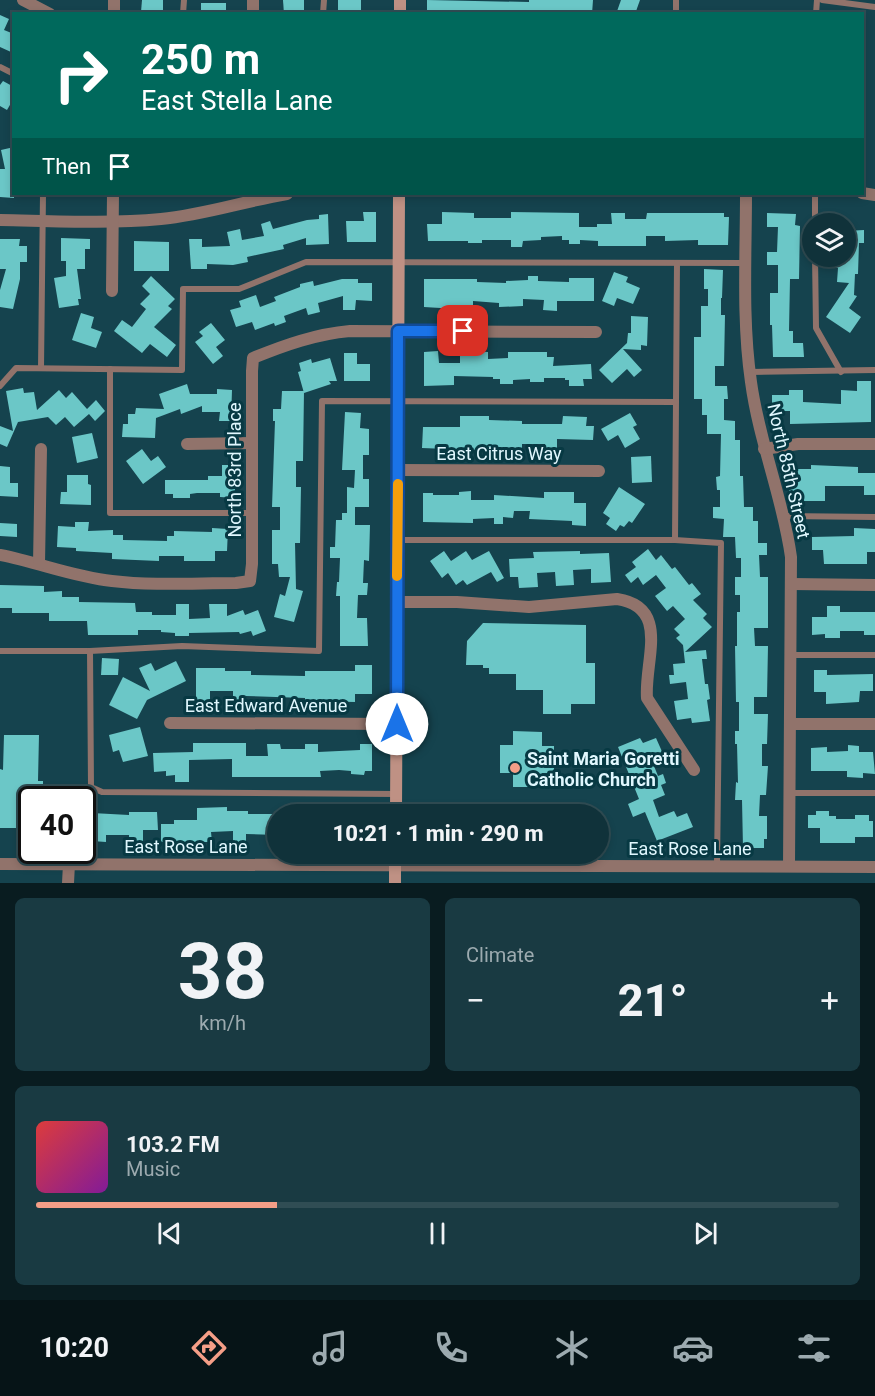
<!DOCTYPE html>
<html lang="en">
<head>
<meta charset="utf-8">
<style>
	:root { --surface:#10323a; --page:#193a42; --text:#f1f3f6; --muted:#9caaaf; --line:#304d54; --accent:#f49e87 }
	body { margin:0; font-family:Roboto,sans-serif; background:var(--page); color:var(--text); height:100vh; display:flex; flex-direction:column; font-size:22px; white-space:nowrap }
	* { box-sizing:border-box; margin:0 }
	p { font-size:20px; color:var(--muted) }
	.icon { flex:none; width:33px; height:33px; fill:none; stroke:currentColor; stroke-width:2; stroke-linecap:round; stroke-linejoin:round }
	.map { position:relative; height:883px; overflow:hidden }
	.sheet { display:flex; flex-direction:column; gap:15px; padding:15px; background:#091c20; flex:1 }
	.sheet>* { flex:none }
	.top-card { position:absolute; left:12px; top:12px; width:852px; height:183px; border-radius:0px; box-shadow:0 3px 9px #0003,0 0 0 2px var(--line); background:#00695c; color:#fff; overflow:hidden }
	.fabs { position:absolute; left:802px; top:213px; display:grid; gap:12px }
	.fabs a { display:grid; place-items:center; width:54px; height:54px; border-radius:50%; background:var(--surface); box-shadow:0 3px 9px #0003,0 0 0 2px var(--line); font-size:30px }
	.speed { position:absolute; left:18px; top:786px; display:flex; gap:12px; font-size:30px; font-weight:700; text-align:center }
	.speed>* { display:grid; place-content:center; width:78px; height:78px; border-radius:50%; background:var(--surface); box-shadow:0 3px 9px #0003,0 0 0 2px var(--line); line-height:1 }
	.speed .limit { border:3px solid #111; border-radius:9px; background:#fff; color:#111 }
	.pin { position:absolute; display:grid; place-items:center; width:51px; height:51px; color:#fff; margin:-26px; border-radius:12px; box-shadow:0 3px 9px #0006 }
	.me { position:absolute; width:66px; margin:-33px; rotate:0deg; stroke-linejoin:round; filter:drop-shadow(0 0 4px #0008) }
	.turn { display:flex; align-items:center; gap:21px; height:126px; padding:0 30px; font-size:27px }
	.turn .icon { width:78px; height:78px; stroke-width:2.5 }
	.turn b { display:block; font-size:42px; line-height:51px }
	.then { display:flex; align-items:center; height:57px; padding:0 30px; background:#0003; gap:12px; font-size:22px }
	.big { font-size:45px; font-weight:800; line-height:1.1 }
	.sheet .widget { flex:1; display:flex; flex-direction:column; justify-content:center; gap:9px; min-width:0; padding:0 21px; border-radius:9px; background:var(--page) }
	.sheet .dial { align-items:center; gap:0 }
	.dial b { font-size:78px; line-height:1 }
	.song { display:flex; align-items:center; gap:18px }
	.cover { width:72px; height:72px; border-radius:9px; background:linear-gradient(135deg,hsl(0 70% 55%),hsl(290 70% 35%)) }
	.played { height:6px; border-radius:3px; background:linear-gradient(90deg,var(--accent) 30%,var(--line) 30%) }
	.keys { display:flex; justify-content:space-around; direction:ltr }
	.heat { display:flex; justify-content:space-between; align-items:center; font-size:33px; direction:ltr }
	.sheet .tiles { flex:1; display:grid; gap:15px; grid-template-columns:1fr 1fr }
	.widget:last-child { grid-column:span 2 }
	.trip { position:absolute; left:267px; top:804px; width:342px; height:60px; border-radius:30px; background:var(--surface); box-shadow:0 3px 9px #0003,0 0 0 2px var(--line); font-weight:800; line-height:60px; text-align:center }
	.tabs { display:flex; height:96px; justify-content:space-around; align-items:center; background:#061417; color:var(--muted) }
	.tabs .icon { width:42px; height:42px }
	.tabs .active { color:var(--accent) }
	.tabs b { font-size:27px; color:var(--text) }
	.map>svg:first-child { display:block }
	.building { fill:#6bc7c7 }
	.lines { fill:none; stroke-linecap:round; stroke-linejoin:round }
	.lane { stroke:#91736b; stroke-width:6 }
	.street { stroke:#91736b; stroke-width:12 }
	.secondary { stroke:#bf9184; stroke-width:12 }
	.route-casing { stroke:#114b97; stroke-width:15 }
	.route { stroke:#1a73e8; stroke-width:10 }
	.slow { stroke:#f59e0b; stroke-width:10 }
	.poi-dot { fill:#f49e87; stroke:#073943; stroke-width:2 }
	.labels { text-anchor:middle; dominant-baseline:central; stroke-width:6; stroke-linejoin:round; paint-order:stroke }
	.street-label { font-size:18px; fill:#e0f7fe; stroke:#073943 }
	.poi-label { font-size:18px; font-weight:bold; fill:#e0f7fe; stroke:#073943; text-anchor:start }
</style>
</head>
<body>
<div class="map">
<svg width="875" height="883" viewBox="0 0 875 883">
	<rect width="100%" height="100%" fill="#15434e"/>
	<!-- building -->
	<g class="building">
		<polygon points="142,0 163,0 163,13 141,12"/>
		<polygon points="283,0 304,0 304,14 284,14"/>
		<rect x="338" y="0" width="23" height="14"/>
		<polygon points="427,0 529,2 529,0 593,0 592,14 559,11 559,14 495,14 495,11 478,11 478,14 427,14"/>
		<polygon points="621,0 640,0 635,14 616,14"/>
		<rect x="201" y="3" width="25" height="11"/>
		<polygon points="0,15 9,19 4,30 14,34 14,46 11,52 0,47"/>
		<polygon points="3,81 14,87 14,98 7,110 0,106 0,85"/>
		<polygon points="14,147 14,198 0,197 0,169 5,169 1,150"/>
		<polygon points="363,212 376,212 376,242 347,242 346,221 364,221"/>
		<polygon points="442,212 474,213 474,218 511,218 511,212 579,213 579,227 597,227 597,224 612,224 611,213 625,213 625,219 646,219 647,213 724,213 724,217 729,217 728,245 698,245 698,240 665,241 665,236 646,236 646,246 598,246 598,241 580,240 580,244 569,244 569,240 562,240 562,236 541,237 541,240 523,241 522,247 511,247 511,240 482,240 482,243 468,243 468,241 428,241 427,224 442,224"/>
		<polygon points="767,213 796,214 795,225 800,226 799,279 790,279 789,331 793,331 793,343 803,343 804,357 773,357 772,325 770,325 770,293 778,293 778,265 767,265 767,252 777,252 778,227 767,227"/>
		<polygon points="328,214 329,244 306,245 306,238 283,245 284,249 247,257 248,262 233,265 207,264 207,269 191,269 189,239 202,239 202,247 230,246 227,232 240,229 242,240 264,236 261,224 270,221 273,229 307,220 319,219 319,215"/>
		<polygon points="864,230 864,243 859,243 858,274 855,274 854,295 857,296 849,308 861,317 850,333 826,317 849,283 837,282 838,268 832,267 832,259 843,259 843,256 846,256 846,231"/>
		<polygon points="61,238 90,239 90,249 85,249 85,269 77,269 81,299 78,299 79,305 59,308 54,278 66,276 66,261 61,261"/>
		<polygon points="0,239 20,239 19,246 27,246 27,262 20,262 20,279 13,309 0,307 0,290 6,269 0,269"/>
		<polygon points="134,241 169,242 169,271 134,271"/>
		<polygon points="704,269 723,270 722,298 721,298 721,315 725,315 724,366 715,366 715,386 727,386 728,399 724,399 724,420 735,421 735,440 740,440 740,476 743,476 744,507 753,507 753,521 758,521 758,543 767,543 767,555 759,555 760,577 768,577 768,628 754,628 755,646 768,646 767,697 754,697 754,714 768,714 767,744 762,744 762,766 768,766 766,795 760,795 759,816 767,816 767,839 764,839 764,848 743,848 742,800 735,800 736,782 738,783 737,744 735,744 735,731 739,731 739,702 736,702 735,646 737,646 737,612 740,612 740,595 735,595 735,577 741,577 741,558 736,558 735,537 723,537 724,519 713,518 713,507 720,507 720,490 717,490 716,477 720,476 721,434 707,434 707,415 702,415 702,399 694,399 694,337 701,337 701,306 708,306 708,289 704,289"/>
		<polygon points="614,272 628,277 626,282 640,288 633,304 617,298 614,306 602,301"/>
		<polygon points="151,276 175,299 168,306 172,309 154,327 176,345 167,357 150,344 142,353 114,331 122,320 132,327 146,309 140,304 150,294 142,286"/>
		<polygon points="528,276 538,276 538,281 569,282 569,278 594,278 594,301 557,301 557,311 543,310 544,300 523,299 523,306 499,307 499,303 473,301 473,310 424,307 424,279 477,279 477,282 506,283 506,281 528,280"/>
		<polygon points="342,279 358,279 358,283 372,283 372,301 356,300 355,310 343,310 343,296 318,303 320,312 308,315 306,308 284,316 286,322 275,326 274,323 255,330 252,322 236,327 230,310 241,307 239,301 256,295 260,307 276,301 274,297 300,287 300,284 313,281 314,286"/>
		<polygon points="81,313 94,317 91,328 102,332 96,348 72,340"/>
		<polygon points="631,316 648,317 647,346 641,345 641,350 623,349 642,370 634,377 627,369 612,383 599,370 627,343 628,333 631,333"/>
		<polygon points="211,323 225,340 216,347 223,356 213,364 195,342 203,336 199,332"/>
		<polygon points="438,351 439,363 460,363 460,355 469,355 469,351 488,352 488,359 508,358 508,352 547,352 547,357 554,357 553,366 591,364 592,379 583,379 584,386 569,386 569,380 565,380 565,378 544,378 544,382 530,382 530,379 513,380 513,384 500,384 500,379 493,379 493,377 454,376 454,385 424,386 424,352"/>
		<polygon points="344,353 357,353 357,364 370,364 370,381 344,381"/>
		<polygon points="330,358 337,381 329,381 331,384 304,393 298,372 301,371 299,363 311,359 312,363"/>
		<polygon points="857,381 871,381 871,422 790,424 790,411 772,411 772,395 789,395 789,390 803,390 803,402 841,404 841,390 857,391"/>
		<polygon points="187,384 190,394 217,394 217,389 232,390 231,421 219,421 220,412 202,412 202,406 181,414 180,409 156,418 155,438 122,437 123,424 128,424 128,414 135,414 136,408 164,409 159,394"/>
		<polygon points="23,388 24,393 34,392 37,410 59,390 66,398 72,392 87,409 96,400 105,411 95,421 89,414 74,427 65,417 56,425 48,417 18,422 7,447 0,444 0,426 13,431 6,391"/>
		<polygon points="282,391 304,391 303,461 296,461 296,487 301,487 300,543 295,543 296,589 303,591 294,622 274,617 280,594 285,596 290,577 279,577 278,564 272,564 272,530 280,530 280,507 272,507 275,421 273,421 273,409 281,409"/>
		<polygon points="345,412 361,413 360,428 369,429 369,455 363,455 363,479 369,479 369,507 355,507 355,525 370,525 369,561 364,560 363,583 368,583 367,595 358,595 357,618 367,618 368,646 340,646 340,596 336,596 337,582 339,582 340,558 330,558 330,547 335,547 336,520 342,520 342,513 347,513 347,487 354,488 355,470 342,470"/>
		<polygon points="630,413 637,425 633,427 640,439 625,448 618,435 608,441 601,429"/>
		<polygon points="460,416 489,416 489,420 522,421 522,424 562,424 563,416 587,417 586,426 594,426 593,440 557,439 557,450 545,450 545,444 522,444 522,449 489,447 489,449 473,450 422,448 423,427 460,427"/>
		<polygon points="92,433 98,458 77,463 72,437"/>
		<polygon points="142,449 151,461 158,456 166,467 143,484 126,461"/>
		<polygon points="651,456 652,482 632,483 631,457"/>
		<polygon points="222,465 235,465 235,498 220,497 220,493 197,493 190,494 190,498 173,498 173,494 165,494 165,480 208,480 208,476 222,476"/>
		<polygon points="811,465 858,467 858,473 875,473 875,495 864,495 864,486 825,486 825,501 789,501 789,469 811,469"/>
		<polygon points="0,466 10,467 10,483 18,483 18,497 0,496"/>
		<polygon points="67,475 88,475 88,484 91,485 91,505 60,504 61,492 67,492"/>
		<polygon points="619,487 645,504 632,523 629,521 624,527 620,525 616,531 606,524 610,518 603,513"/>
		<polygon points="471,491 471,500 494,500 494,495 544,498 544,492 574,492 574,503 586,503 586,526 572,525 572,521 529,519 530,511 514,511 513,518 503,517 503,524 494,524 494,518 473,519 473,523 423,522 423,493 433,493 433,495 459,495 459,492"/>
		<polygon points="75,522 89,522 88,531 113,530 113,535 123,535 123,540 167,541 167,536 174,536 174,531 212,532 212,528 228,529 227,551 215,551 215,561 184,561 184,556 159,556 159,561 112,559 112,553 76,551 76,548 57,547 58,526 75,527"/>
		<polygon points="0,523 17,524 17,537 0,536"/>
		<polygon points="854,528 875,529 875,552 867,552 867,564 824,564 823,550 812,550 812,537 854,536"/>
		<polygon points="648,549 656,560 661,555 672,569 675,567 689,585 692,583 701,594 693,600 707,614 703,618 712,627 685,652 706,650 707,659 702,659 705,684 708,684 710,699 707,700 710,721 692,723 691,718 677,720 674,701 688,699 686,682 670,684 669,675 674,675 673,664 685,663 683,645 676,638 680,635 674,629 685,619 673,606 667,611 655,596 666,588 656,575 643,585 638,577 631,583 625,575 636,567 632,562"/>
		<polygon points="444,551 451,561 466,551 472,560 489,551 504,578 497,582 491,572 467,585 463,580 456,585 448,573 442,578 430,561"/>
		<polygon points="580,551 580,554 609,553 611,582 591,583 591,569 573,570 574,585 556,586 555,572 537,573 538,587 519,588 518,577 510,577 509,559 534,558 533,552"/>
		<polygon points="0,585 44,586 44,592 62,591 62,597 79,597 79,602 135,603 136,612 152,612 152,615 176,615 176,604 189,604 189,619 210,618 209,604 227,604 227,616 243,610 245,615 258,610 266,631 253,636 251,631 240,634 239,632 189,633 189,636 175,636 175,633 161,632 161,630 138,630 138,635 88,635 87,621 49,621 49,613 12,613 12,608 0,608"/>
		<polygon points="827,606 840,606 840,612 875,612 875,635 864,635 864,631 840,631 840,638 825,638 825,634 812,635 812,617 827,617"/>
		<polygon points="483,623 586,625 586,663 595,663 595,704 571,704 571,714 543,714 543,690 516,690 516,674 489,674 489,668 483,668 483,665 466,665 467,641"/>
		<polygon points="102,658 119,659 118,675 101,675"/>
		<polygon points="176,661 186,681 147,700 137,719 109,705 123,677 150,691 139,668 151,663 155,671"/>
		<polygon points="355,665 372,665 372,694 355,694 355,702 305,701 305,698 246,696 246,702 233,702 233,691 210,691 210,702 196,702 196,668 225,668 225,671 251,671 251,675 305,676 305,671 355,671"/>
		<polygon points="814,670 827,670 827,675 873,674 873,691 860,691 859,702 826,704 826,692 814,692"/>
		<polygon points="140,727 148,756 123,762 119,750 113,752 109,735"/>
		<polygon points="513,731 542,732 542,746 554,746 554,773 542,773 542,787 513,787 513,773 500,773 500,745 513,745"/>
		<polygon points="4,735 39,735 38,781 43,781 43,800 32,800 32,828 25,828 25,837 16,837 16,828 0,828 0,769 3,770"/>
		<polygon points="640,738 643,743 656,738 664,756 652,761 658,776 663,774 666,783 661,785 665,795 653,800 659,817 674,811 677,817 687,813 693,827 657,841 645,812 633,817 628,804 639,799 618,747"/>
		<polygon points="193,743 246,743 246,756 268,756 267,744 280,744 281,749 305,749 305,744 318,744 318,752 360,750 360,744 372,744 372,771 365,771 364,775 351,774 351,771 339,770 320,771 321,777 232,777 232,759 189,760 189,782 175,782 175,775 166,776 166,771 154,772 153,753 193,752"/>
		<polygon points="848,745 859,746 859,752 873,752 875,774 863,773 863,778 847,777 847,771 811,771 811,748 827,747 827,752 848,751"/>
		<polygon points="227,807 227,811 248,811 248,814 278,814 278,835 246,834 246,842 233,842 233,831 211,832 212,842 161,842 161,824 174,824 174,820 197,820 197,808"/>
		<polygon points="816,811 829,811 829,816 836,816 836,819 855,819 855,815 869,815 869,821 873,821 873,837 855,837 855,843 820,843 820,828 808,828 808,815 816,815"/>
		<polygon points="129,812 157,812 158,830 143,830 143,841 129,841 129,835 106,835 106,842 92,841 92,813 129,815"/>
	</g>
	<g class="lines">
		<!-- lane -->
		<g class="lane">
			<polyline points="676,0 676,14"/>
			<polyline points="822,0 875,7"/>
			<polyline points="183,14 184,0"/>
			<polyline points="323,14 324,0"/>
			<polyline points="816,14 817,0"/>
			<polyline points="0,67 14,74"/>
			<polyline points="815,194 815,224"/>
			<polyline points="815,256 816,328 841,372"/>
			<polyline points="41,368 43,194"/>
			<polyline points="110,369 110,513 252,513"/>
			<polyline points="750,372 875,370"/>
			<polyline points="0,386 16,368 182,370 183,289 239,289 306,262 746,263"/>
			<polyline points="783,516 875,517"/>
			<polyline points="398,540 675,540 721,543 717,866"/>
			<polyline points="675,540 677,263"/>
			<polyline points="0,651 90,651 182,646 319,651 322,401 676,402"/>
			<polyline points="90,651 91,787 102,792 396,794"/>
			<polyline points="792,655 875,655"/>
			<polyline points="790,793 875,793"/>
		</g>
		<!-- street -->
		<g class="street">
			<polyline points="23,0 50,14"/>
			<polyline points="253,0 253,14"/>
			<polyline points="114,14 114,0"/>
			<polyline points="862,193 875,195"/>
			<path d="M746 194C746 256 742 320 751 382 759 442 783 498 791 557L789 866"/>
			<path d="M0 220C53 221 108 224 161 219 204 215 245 201 287 194"/>
			<polyline points="112,291 113,194"/>
			<polyline points="187,444 252,443"/>
			<polyline points="764,449 798,444 875,444"/>
			<polyline points="398,470 599,471"/>
			<path d="M0 555C37 562 74 577 112 581 153 586 195 583 236 583L250 581 252 564V371L253 358C285 345 316 334 350 331L596 332"/>
			<polyline points="39,564 41,449"/>
			<polyline points="791,584 875,585"/>
			<path d="M397 602H457L529 607 617 599C671 607 644 661 647 698L694 770"/>
			<polyline points="170,723 397,724"/>
			<polyline points="791,724 875,724"/>
			<polyline points="0,864 875,867"/>
			<polyline points="68,883 69,864"/>
		</g>
		<!-- secondary -->
		<g class="secondary">
			<polyline points="400,14 400,0"/>
			<polyline points="396,814 399,194"/>
			<polyline points="395,883 395,854"/>
		</g>
	</g>
	<g class="lines">
		<defs>
			<polyline id="route" points="397,724 398,331 463,331"/>
		</defs>
		<!-- route casing -->
		<use href="#route" class="route-casing"/>
		<!-- route -->
		<use href="#route" class="route"/>
		<!-- slow -->
		<polyline class="slow" points="397,576 398,484"/>
	</g>
	<!-- markers -->
	<circle class="poi-dot" cx="515" cy="768" r="6"/>
	<g class="labels">
		<!-- street labels -->
		<g class="street-label">
			<text x="499" y="453">East Citrus Way</text>
			<text transform="translate(234 470) rotate(-90)">North 83rd Place</text>
			<text transform="translate(789 471) rotate(77)">North 85th Street</text>
			<text x="266" y="705">East Edward Avenue</text>
			<text x="186" y="846">East Rose Lane</text>
			<text x="690" y="848">East Rose Lane</text>
		</g>
		<!-- poi labels -->
		<g class="poi-label">
			<text x="527" y="758">Saint Maria Goretti<tspan x="527" dy="21">Catholic Church</tspan></text>
		</g>
	</g>
</svg>
<div class="fabs">
<a><svg class="icon" aria-label="layers" viewBox="0 0 24 24"><path d="M12 4l9 5-9 5-9-5zM3 14l9 5 9-5"/></svg></a>
</div>
<div class="speed"><div class="limit">40</div></div>
<div class="pin" style="left:463px;top:331px;background:#d93025"><svg class="icon" aria-label="arrive" viewBox="0 0 24 24"><path d="M6 21V4h12l-3 4 3 4H6"/></svg></div>
<svg class="me" style="left:397px;top:724px" viewBox="-20 -20 40 40"><circle r="19" fill="#fff"/><path d="M0-13L10 11 0 6-10 11z" fill="#1a73e8"/></svg>
<div class="trip">10:21 · 1 min · 290 m</div>
<div class="top-card">
<div class="turn"><svg class="icon" aria-label="right" viewBox="0 0 24 24"><path d="M7 20v-9h11M14 6l5 5-5 5"/></svg><div><b>250 m</b>East Stella Lane</div></div>
<div class="then">Then<svg class="icon" aria-label="arrive" viewBox="0 0 24 24"><path d="M6 21V4h12l-3 4 3 4H6"/></svg></div>
</div>
</div>
<section class="sheet">
<div class="tiles">
<div class="widget dial"><b>38</b><p>km/h</p></div>
<div class="widget"><p>Climate</p>
<div class="heat"><a>−</a><b class="big">21°</b><a>+</a></div>
</div>
<div class="widget">
<div class="song"><i class="cover"></i><div><b>103.2 FM</b><p>Music</p></div></div>
<div class="played"></div>
<div class="keys"><svg class="icon" aria-label="previous" viewBox="0 0 24 24"><path d="M18 5L8 12l10 7zM5 5v14"/></svg><svg class="icon" aria-label="pause" viewBox="0 0 24 24"><path d="M8 5v14M16 5v14"/></svg><svg class="icon" aria-label="next" viewBox="0 0 24 24"><path d="M6 5l10 7-10 7zM19 5v14"/></svg></div>
</div>
</div>
</section>
<nav class="tabs">
<b>10:20</b>
<svg class="icon active" aria-label="directions" viewBox="0 0 24 24"><path d="M12 3l9 9-9 9-9-9zM9 14v-3h6M13 9l2 2-2 2"/></svg>
<svg class="icon" aria-label="music" viewBox="0 0 24 24"><path d="M9 18V5l10-2v13"/><circle cx="6" cy="18" r="3"/><circle cx="16" cy="16" r="3"/></svg>
<svg class="icon" aria-label="phone" viewBox="0 0 24 24"><path d="M5 4h4l2 5-3 2q2 4 5 5l2-3 5 2v4C11 20 4 13 5 4z"/></svg>
<svg class="icon" aria-label="climate" viewBox="0 0 24 24"><path d="M12 3v18M4 7l16 10M4 17L20 7"/></svg>
<svg class="icon" aria-label="car" viewBox="0 0 24 24"><path d="M5 17H2v-5l4-1 3-4h7l3 4 3 1v5h-3M9 17h6M6 11h13"/><circle cx="7" cy="17" r="2"/><circle cx="17" cy="17" r="2"/></svg>
<svg class="icon" aria-label="filters" viewBox="0 0 24 24"><path d="M4 7h16M4 17h16"/><circle cx="9" cy="7" r="2"/><circle cx="15" cy="17" r="2"/></svg>
</nav>
</body>
</html>
